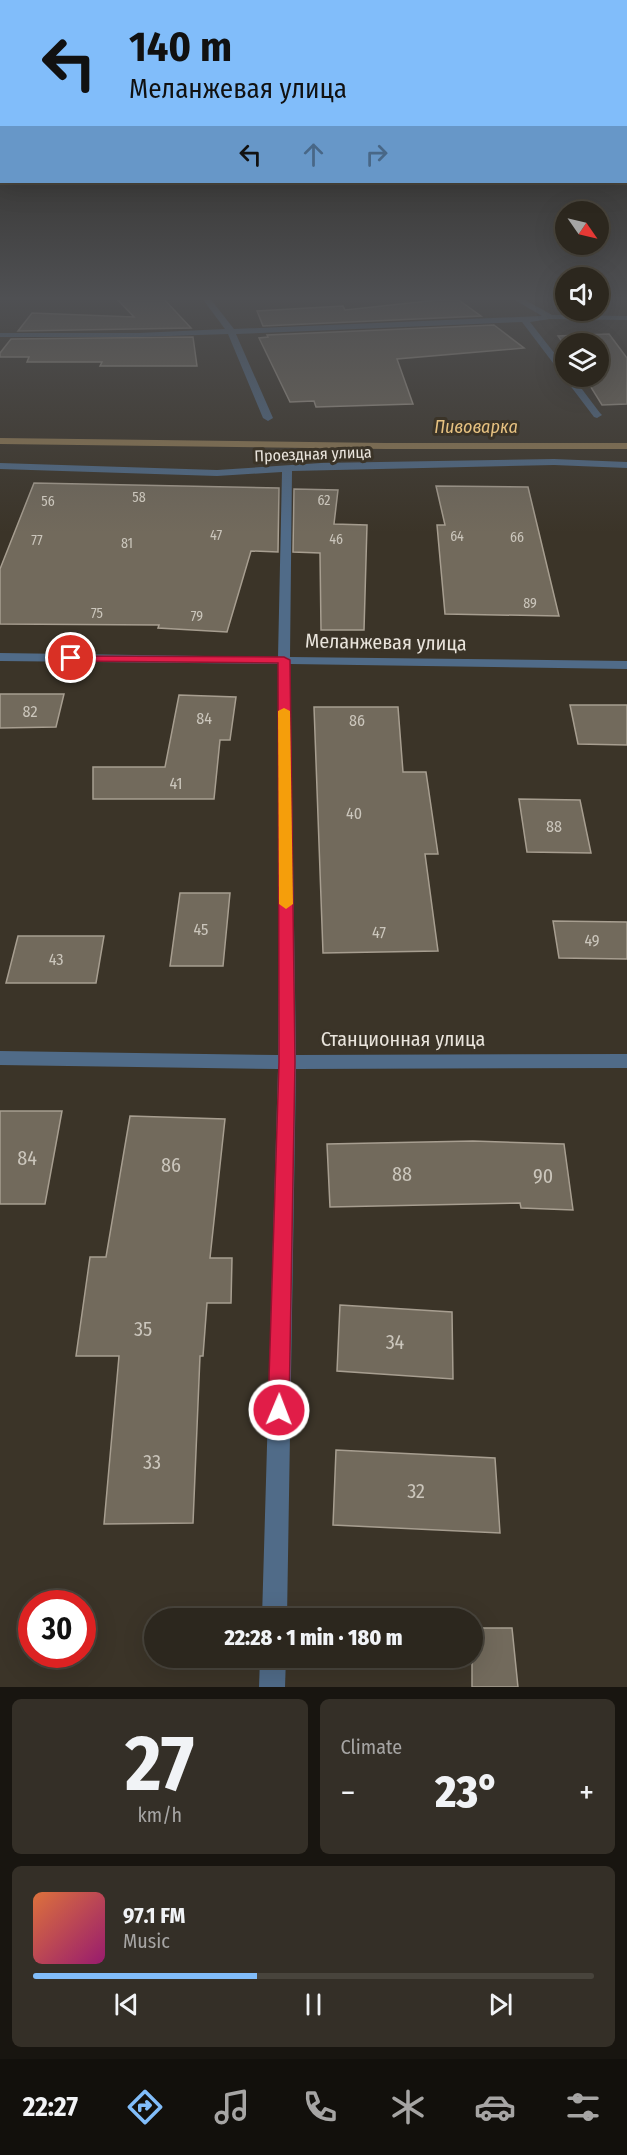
<!DOCTYPE html>
<html lang="en">
<head>
<meta charset="utf-8">
<style>
	:root { --surface:#2c271e; --page:#342f27; --text:#f1f3f6; --muted:#a6a5a4; --line:#48443c; --accent:#81bdfa }
	body { margin:0; font-family:"Fira Sans Condensed",sans-serif; background:var(--page); color:var(--text); height:100vh; display:flex; flex-direction:column; font-size:22px; white-space:nowrap }
	* { box-sizing:border-box; margin:0 }
	p { font-size:20px; color:var(--muted) }
	.icon { flex:none; width:33px; height:33px; fill:none; stroke:currentColor; stroke-width:2; stroke-linecap:round; stroke-linejoin:round }
	.map { position:relative; height:1687px; overflow:hidden }
	.side { display:flex; flex-direction:column; gap:12px; padding:12px; background:#181510; flex:1 }
	.side>* { flex:none }
	.top-card { position:absolute; left:0px; top:0px; width:627px; height:183px; box-shadow:0 6px 24px #0002,0 0 0 2px var(--line); background:#81bdfa; color:#111; overflow:hidden }
	.needle { width:39px; rotate:124deg }
	.buttons { position:absolute; left:555px; top:201px; display:grid; gap:12px }
	.buttons a { display:grid; place-items:center; width:54px; height:54px; border-radius:50%; background:var(--surface); box-shadow:0 6px 24px #0002,0 0 0 2px var(--line); font-size:30px }
	.speed { position:absolute; left:18px; top:1590px; display:flex; gap:12px; font-size:30px; font-weight:700; text-align:center }
	.speed>* { display:grid; place-content:center; width:78px; height:78px; border-radius:50%; background:var(--surface); box-shadow:0 6px 24px #0002,0 0 0 2px var(--line); line-height:1 }
	.speed .limit { border:9px solid #d22; background:#fff; color:#111 }
	.pin { position:absolute; display:grid; place-items:center; width:51px; height:51px; color:#fff; margin:-26px; border:3px solid #fff; border-radius:50%; box-shadow:0 2px 6px #0007 }
	.me { position:absolute; width:66px; margin:-33px; rotate:1deg; stroke-linejoin:round; filter:drop-shadow(0 0 4px #0008) }
	.turn { display:flex; align-items:center; gap:21px; height:126px; padding:0 30px; font-size:27px }
	.turn .icon { width:78px; height:78px; stroke-width:2.5 }
	.turn b { display:block; font-size:42px; line-height:51px }
	.lanes { display:flex; align-items:center; height:57px; padding:0 30px; background:#0003; justify-content:center; gap:30px; direction:ltr }
	.lanes .off { opacity:.35 }
	.big { font-size:45px; font-weight:800; line-height:1.1 }
	.side .tile { flex:1; display:flex; flex-direction:column; justify-content:center; gap:9px; min-width:0; padding:0 21px; border-radius:9px; background:var(--page) }
	.side .dial { align-items:center; gap:0 }
	.dial b { font-size:78px; line-height:1 }
	.song { display:flex; align-items:center; gap:18px }
	.cover { width:72px; height:72px; border-radius:9px; background:linear-gradient(135deg,hsl(20 70% 55%),hsl(320 70% 35%)) }
	.played { height:6px; border-radius:3px; background:linear-gradient(90deg,var(--accent) 40%,var(--line) 40%) }
	.keys { display:flex; justify-content:space-around; direction:ltr }
	.heat { display:flex; justify-content:space-between; align-items:center; font-size:33px; direction:ltr }
	.side .tiles { flex:1; display:grid; gap:12px; grid-template-columns:1fr 1fr }
	.tile:last-child { grid-column:span 2 }
	.trip { position:absolute; left:144px; top:1608px; width:339px; height:60px; border-radius:30px; background:var(--surface); box-shadow:0 6px 24px #0002,0 0 0 2px var(--line); font-weight:800; line-height:60px; text-align:center }
	.dock { display:flex; height:96px; justify-content:space-around; align-items:center; background:#12100c; color:var(--muted) }
	.dock .icon { width:42px; height:42px }
	.dock .on { color:var(--accent) }
	.dock b { font-size:27px; color:var(--text) }
	.map>svg:first-child { display:block }
	.lines { fill:none; stroke-linecap:round; stroke-linejoin:round }
	.stream { fill:#927b53; fill-rule:evenodd }
	.building { fill:#726a5c; stroke:#a79e90; stroke-width:1.5 }
	.minor { fill:#506b88; fill-rule:evenodd }
	.route { fill:#e11d48; stroke:#92132f; stroke-width:1.5 }
	.slow { fill:#f59e0b }
	.labels { text-anchor:middle; dominant-baseline:central; stroke-width:6; stroke-linejoin:round; paint-order:stroke }
	.far-number-label { font-size:14px; fill:#cbc6bc }
	.far-street-label { font-size:16px; fill:#e9e4dc; stroke:#3b3428 }
	.number-label { font-size:16px; fill:#cbc6bc }
	.far-water-label { font-size:18px; font-style:italic; fill:#e7c281; stroke:#3b3428 }
	.street-label { font-size:20px; fill:#e9e4dc; stroke:#3b3428 }
	.near-number-label { font-size:20px; fill:#cbc6bc }
</style>
</head>
<body>
<div class="map">
<svg width="627" height="1687" viewBox="0 0 627 1687">
	<rect width="100%" height="100%" fill="#3b3428"/>
	<g class="lines">
		<!-- stream -->
		<polygon class="stream" points="0,438 385,443 627,443 627,449 385,449 0,444"/>
	</g>
	<!-- building -->
	<g class="building">
		<polygon points="115,297 162,297 191,328 18,331 32,313 134,317"/>
		<polygon points="456,298 481,316 263,326 257,311 343,306 345,310"/>
		<polygon points="494,325 524,348 397,359 413,404 316,407 314,401 290,402 259,338 268,337 267,335"/>
		<polygon points="609,334 627,358 627,404 602,405 584,376 598,376 598,344 566,344 566,347 558,336"/>
		<polygon points="193,337 197,366 100,366 102,362 27,362 29,357 0,357 0,353 11,339"/>
		<polygon points="34,483 279,488 278,552 251,551 227,632 158,628 159,625 0,624 0,569"/>
		<polygon points="436,486 528,487 559,616 445,614 437,525 445,525"/>
		<polygon points="294,489 338,490 334,524 367,525 364,630 321,630 320,553 293,552"/>
		<polygon points="0,694 64,694 56,727 0,728"/>
		<polygon points="179,695 236,697 230,740 220,740 214,799 93,799 93,767 165,767"/>
		<polygon points="570,705 627,705 627,745 578,744"/>
		<polygon points="314,707 398,707 403,772 426,772 438,854 425,854 438,951 323,953"/>
		<polygon points="519,799 580,800 591,853 527,852"/>
		<polygon points="180,893 230,893 223,966 170,966"/>
		<polygon points="553,921 627,922 627,959 559,958"/>
		<polygon points="18,936 104,936 96,983 6,983"/>
		<polygon points="0,1111 62,1111 45,1204 0,1204"/>
		<polygon points="130,1116 225,1119 210,1258 232,1258 231,1303 207,1303 203,1356 200,1356 193,1523 104,1524 119,1356 76,1356 90,1257 106,1257"/>
		<polygon points="473,1141 564,1144 573,1210 521,1208 520,1203 330,1207 327,1144"/>
		<polygon points="340,1305 452,1312 453,1379 337,1371"/>
		<polygon points="336,1450 495,1458 500,1533 333,1525"/>
		<polygon points="472,1628 512,1628 518,1687 472,1687"/>
	</g>
	<g class="lines">
		<!-- minor -->
		<g class="minor">
			<polygon points="201,297 209,297 234,329 542,316 510,297 520,297 552,315 627,316 627,320 550,319 530,322 566,368 566,376 572,376 600,413 602,415 597,418 594,417 522,322 236,334 273,418 268,421 263,418 228,334 139,337 0,337 0,333 139,333 225,329"/>
			<polygon points="554,459 627,462 627,468 554,465 292,471 290,657 627,661 627,669 290,664 296,1055 627,1054 627,1068 296,1069 287,1618 262,1618 278,1069 0,1065 0,1051 278,1055 278,664 0,661 0,653 278,657 282,472 217,476 0,469 0,463 217,470 321,463"/>
			<polygon points="260,1658 286,1658 285,1687 259,1687"/>
		</g>
	</g>
	<!-- sky -->
	<linearGradient id="sky" x2="0" y2="1"><stop stop-color="#201d16"/><stop offset="0.56" stop-color="#4f5053"/><stop offset="1" stop-color="#4f5053" stop-opacity="0"/></linearGradient>
	<rect width="627" height="533" fill="url(#sky)"/>
	<!-- route -->
	<polygon class="route" points="67,656 284,657 290,660 295,1062 289,1410 286,1417 279,1420 271,1417 268,1410 279,1062 278,663 71,661 65,658"/>
	<!-- slow -->
	<polygon class="slow" points="284,708 290,711 293,904 286,909 279,904 278,711"/>
	<g class="labels">
		<!-- far-number labels -->
		<g class="far-number-label">
			<text x="139" y="497">58</text>
			<text x="324" y="500">62</text>
			<text x="48" y="501">56</text>
			<text x="216" y="535">47</text>
			<text x="457" y="536">64</text>
			<text x="517" y="537">66</text>
			<text x="336" y="539">46</text>
			<text x="37" y="540">77</text>
			<text x="127" y="543">81</text>
			<text x="530" y="603">89</text>
			<text x="97" y="613">75</text>
			<text x="197" y="616">79</text>
		</g>
		<!-- far-street labels -->
		<g class="far-street-label">
			<text transform="translate(313 454) rotate(-2)">Проездная улица</text>
		</g>
		<!-- number labels -->
		<g class="number-label">
			<text x="30" y="711">82</text>
			<text x="204" y="718">84</text>
			<text x="357" y="720">86</text>
			<text x="176" y="783">41</text>
			<text x="354" y="813">40</text>
			<text x="554" y="826">88</text>
			<text x="201" y="929">45</text>
			<text x="379" y="932">47</text>
			<text x="592" y="940">49</text>
			<text x="56" y="959">43</text>
		</g>
		<!-- far-water labels -->
		<g class="far-water-label">
			<text x="476" y="427">Пивоварка</text>
		</g>
		<!-- street labels -->
		<g class="street-label">
			<text transform="translate(386 642) rotate(1)">Меланжевая улица</text>
			<text x="403" y="1039">Станционная улица</text>
		</g>
		<!-- near-number labels -->
		<g class="near-number-label">
			<text x="27" y="1158">84</text>
			<text x="171" y="1165">86</text>
			<text x="402" y="1174">88</text>
			<text x="543" y="1176">90</text>
			<text x="143" y="1329">35</text>
			<text x="395" y="1342">34</text>
			<text x="152" y="1462">33</text>
			<text x="416" y="1491">32</text>
		</g>
	</g>
</svg>
<div class="buttons">
<a><svg class="needle" viewBox="-14 -14 28 28"><path d="M0-13l5 13h-10z" fill="#e53935"/><path d="M0 13l5-13h-10z" fill="#a6a5a4"/></svg></a>
<a><svg class="icon" aria-label="sound" viewBox="0 0 24 24"><path d="M4 9h4l5-4v14l-5-4H4zM17 9q2 3 0 6"/></svg></a>
<a><svg class="icon" aria-label="layers" viewBox="0 0 24 24"><path d="M12 4l9 5-9 5-9-5zM3 14l9 5 9-5"/></svg></a>
</div>
<div class="speed"><div class="limit">30</div></div>
<div class="pin" style="left:71px;top:658px;background:#d93025"><svg class="icon" aria-label="arrive" viewBox="0 0 24 24"><path d="M6 21V4h12l-3 4 3 4H6"/></svg></div>
<svg class="me" style="left:279px;top:1410px" viewBox="-20 -20 40 40"><circle r="17" fill="#e11d48" stroke="#fff" stroke-width="3"/><path d="M0-11L8 9 0 5-8 9z" fill="#fff"/></svg>
<div class="trip">22:28 · 1 min · 180 m</div>
<div class="top-card">
<div class="turn"><svg class="icon" aria-label="left" viewBox="0 0 24 24"><path d="M17 20v-9H6M10 6l-5 5 5 5"/></svg><div><b>140 m</b>Меланжевая улица</div></div>
<div class="lanes"><svg class="icon" aria-label="left" viewBox="0 0 24 24"><path d="M17 20v-9H6M10 6l-5 5 5 5"/></svg><svg class="icon off" aria-label="ahead" viewBox="0 0 24 24"><path d="M12 20V5M6 11l6-6 6 6"/></svg><svg class="icon off" aria-label="right" viewBox="0 0 24 24"><path d="M7 20v-9h11M14 6l5 5-5 5"/></svg></div>
</div>
</div>
<section class="side">
<div class="tiles">
<div class="tile dial"><b>27</b><p>km/h</p></div>
<div class="tile"><p>Climate</p>
<div class="heat"><a>−</a><b class="big">23°</b><a>+</a></div>
</div>
<div class="tile">
<div class="song"><i class="cover"></i><div><b>97.1 FM</b><p>Music</p></div></div>
<div class="played"></div>
<div class="keys"><svg class="icon" aria-label="previous" viewBox="0 0 24 24"><path d="M18 5L8 12l10 7zM5 5v14"/></svg><svg class="icon" aria-label="pause" viewBox="0 0 24 24"><path d="M8 5v14M16 5v14"/></svg><svg class="icon" aria-label="next" viewBox="0 0 24 24"><path d="M6 5l10 7-10 7zM19 5v14"/></svg></div>
</div>
</div>
</section>
<nav class="dock">
<b>22:27</b>
<svg class="icon on" aria-label="directions" viewBox="0 0 24 24"><path d="M12 3l9 9-9 9-9-9zM9 14v-3h6M13 9l2 2-2 2"/></svg>
<svg class="icon" aria-label="music" viewBox="0 0 24 24"><path d="M9 18V5l10-2v13"/><circle cx="6" cy="18" r="3"/><circle cx="16" cy="16" r="3"/></svg>
<svg class="icon" aria-label="phone" viewBox="0 0 24 24"><path d="M5 4h4l2 5-3 2q2 4 5 5l2-3 5 2v4C11 20 4 13 5 4z"/></svg>
<svg class="icon" aria-label="climate" viewBox="0 0 24 24"><path d="M12 3v18M4 7l16 10M4 17L20 7"/></svg>
<svg class="icon" aria-label="car" viewBox="0 0 24 24"><path d="M5 17H2v-5l4-1 3-4h7l3 4 3 1v5h-3M9 17h6M6 11h13"/><circle cx="7" cy="17" r="2"/><circle cx="17" cy="17" r="2"/></svg>
<svg class="icon" aria-label="filters" viewBox="0 0 24 24"><path d="M4 7h16M4 17h16"/><circle cx="9" cy="7" r="2"/><circle cx="15" cy="17" r="2"/></svg>
</nav>
</body>
</html>
